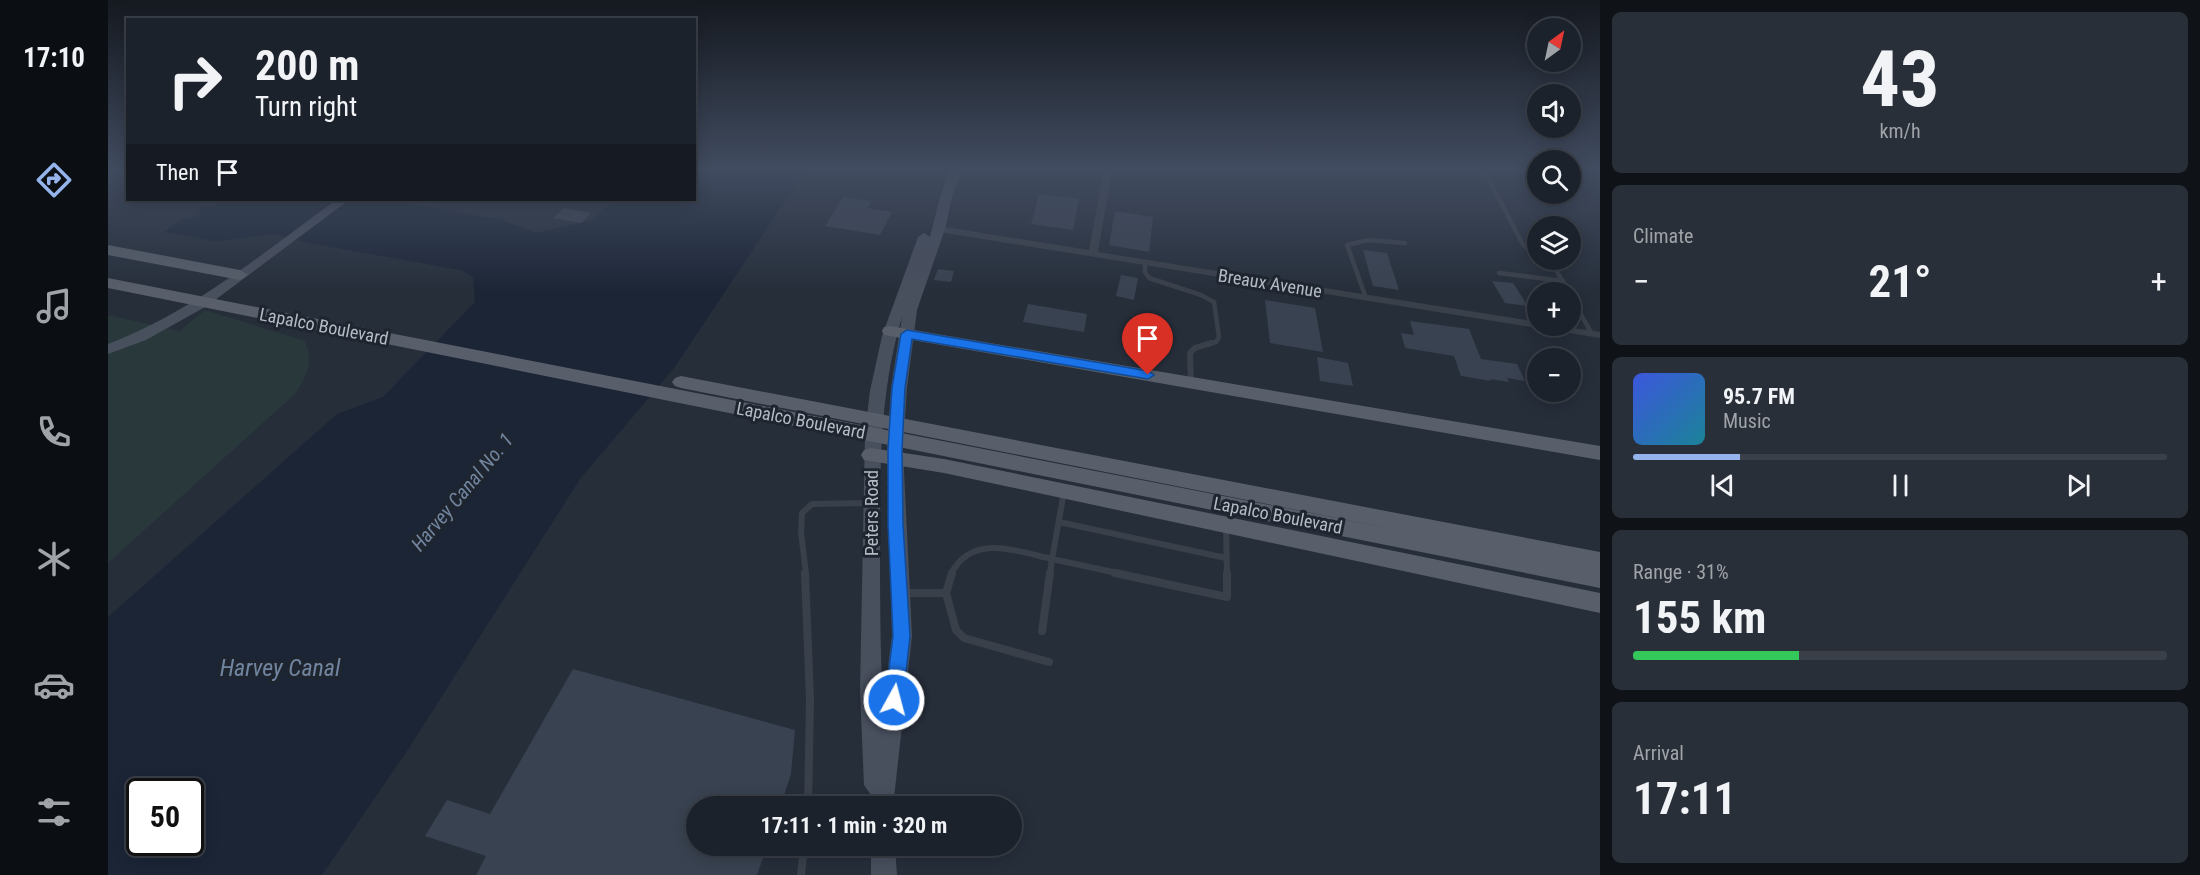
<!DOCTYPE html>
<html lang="en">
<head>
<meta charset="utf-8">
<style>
	:root { --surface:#1c222c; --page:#292f38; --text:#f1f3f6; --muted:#a0a4a9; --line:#3a3f48; --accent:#95b4eb }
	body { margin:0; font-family:"Roboto Condensed",sans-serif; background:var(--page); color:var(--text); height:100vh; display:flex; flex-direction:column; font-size:22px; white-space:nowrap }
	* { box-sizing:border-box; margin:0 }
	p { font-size:20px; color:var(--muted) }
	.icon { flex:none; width:33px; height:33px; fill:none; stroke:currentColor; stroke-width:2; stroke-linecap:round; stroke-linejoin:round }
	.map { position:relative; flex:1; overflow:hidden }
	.details { display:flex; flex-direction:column; gap:12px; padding:12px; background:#0f1318; width:600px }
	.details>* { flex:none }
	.top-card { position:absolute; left:18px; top:18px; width:570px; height:183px; border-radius:0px; box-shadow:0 3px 15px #0003,0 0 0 2px var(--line); background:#1c222c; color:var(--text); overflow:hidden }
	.needle { width:39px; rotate:33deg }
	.buttons { position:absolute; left:1419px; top:18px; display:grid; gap:12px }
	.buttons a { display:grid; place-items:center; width:54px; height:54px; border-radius:50%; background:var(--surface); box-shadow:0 3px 15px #0003,0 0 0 2px var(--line); font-size:30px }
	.speed { position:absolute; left:18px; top:778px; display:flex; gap:12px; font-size:30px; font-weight:700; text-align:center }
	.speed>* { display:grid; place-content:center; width:78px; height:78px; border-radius:50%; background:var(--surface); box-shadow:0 3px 15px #0003,0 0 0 2px var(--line); line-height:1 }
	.speed .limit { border:3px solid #111; border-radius:9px; background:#fff; color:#111 }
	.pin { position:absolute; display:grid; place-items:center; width:51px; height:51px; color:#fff; margin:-62px -26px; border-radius:50% 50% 50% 0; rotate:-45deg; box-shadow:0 0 6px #0007 }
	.pin .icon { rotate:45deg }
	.me { position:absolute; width:66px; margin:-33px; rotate:7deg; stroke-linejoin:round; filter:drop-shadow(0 0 4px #0008) }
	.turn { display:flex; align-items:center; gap:21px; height:126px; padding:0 30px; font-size:27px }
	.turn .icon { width:78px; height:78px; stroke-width:2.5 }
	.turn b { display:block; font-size:42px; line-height:51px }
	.then { display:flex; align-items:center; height:57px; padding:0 30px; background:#0003; gap:12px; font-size:22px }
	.big { font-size:45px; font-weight:700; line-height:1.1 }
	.details .card { flex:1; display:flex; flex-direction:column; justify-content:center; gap:9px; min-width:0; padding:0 21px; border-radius:9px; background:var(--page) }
	.details .dial { align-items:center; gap:0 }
	.dial b { font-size:78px; line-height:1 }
	.song { display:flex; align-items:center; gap:18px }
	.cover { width:72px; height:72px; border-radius:9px; background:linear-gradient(135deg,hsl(230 70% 55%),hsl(190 70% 35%)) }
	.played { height:6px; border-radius:3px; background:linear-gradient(90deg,var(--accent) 20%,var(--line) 20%) }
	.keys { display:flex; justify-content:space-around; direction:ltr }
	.heat { display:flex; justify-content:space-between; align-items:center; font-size:33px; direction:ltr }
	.charge { height:9px; border-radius:4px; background:linear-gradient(90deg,#34c759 31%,var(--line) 0) }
	.trip { position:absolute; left:578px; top:796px; width:336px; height:60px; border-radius:30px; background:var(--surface); box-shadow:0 3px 15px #0003,0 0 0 2px var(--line); font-weight:700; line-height:60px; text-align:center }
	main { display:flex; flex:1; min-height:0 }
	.tab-bar { display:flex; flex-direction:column; width:108px; justify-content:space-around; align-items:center; background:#0b0e12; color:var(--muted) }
	.tab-bar .icon { width:42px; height:42px }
	.tab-bar .active { color:var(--accent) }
	.tab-bar b { font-size:27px; color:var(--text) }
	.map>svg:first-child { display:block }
	.green { fill:#28383b }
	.water { fill:#1b2536; fill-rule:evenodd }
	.building { fill:#394250 }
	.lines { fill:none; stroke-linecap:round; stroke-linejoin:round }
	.lane-far2 { stroke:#3a404a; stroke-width:4.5 }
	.lane-far1 { stroke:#3a404a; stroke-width:6 }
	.lane { stroke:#3a404a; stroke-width:8 }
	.street { fill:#3a404a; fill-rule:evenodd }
	.secondary { fill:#484f5d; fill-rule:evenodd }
	.primary { fill:#585f6a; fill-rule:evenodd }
	.route { fill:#1a73e8; stroke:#114b97; stroke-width:1.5 }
	.labels { text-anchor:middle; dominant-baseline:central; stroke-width:6; stroke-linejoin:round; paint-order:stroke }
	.street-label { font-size:18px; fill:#b5bbc6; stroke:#1f252f }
	.water-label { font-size:20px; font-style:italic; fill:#7285a0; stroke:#1f252f }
	.near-water-label { font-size:24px; font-style:italic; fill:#7285a0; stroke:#1f252f }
</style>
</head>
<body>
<main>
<nav class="tab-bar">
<b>17:10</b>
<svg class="icon active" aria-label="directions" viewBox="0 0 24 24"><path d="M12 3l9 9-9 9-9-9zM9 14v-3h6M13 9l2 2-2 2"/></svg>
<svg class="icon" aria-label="music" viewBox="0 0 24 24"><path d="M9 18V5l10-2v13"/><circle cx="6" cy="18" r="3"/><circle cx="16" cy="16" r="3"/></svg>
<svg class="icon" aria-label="phone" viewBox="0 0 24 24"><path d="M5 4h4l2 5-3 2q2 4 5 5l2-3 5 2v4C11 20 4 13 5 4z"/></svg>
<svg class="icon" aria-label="climate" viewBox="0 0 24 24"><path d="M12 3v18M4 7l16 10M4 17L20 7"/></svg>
<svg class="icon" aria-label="car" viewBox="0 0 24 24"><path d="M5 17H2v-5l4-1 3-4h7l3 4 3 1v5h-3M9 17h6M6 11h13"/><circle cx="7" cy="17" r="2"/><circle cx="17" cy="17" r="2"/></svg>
<svg class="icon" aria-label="filters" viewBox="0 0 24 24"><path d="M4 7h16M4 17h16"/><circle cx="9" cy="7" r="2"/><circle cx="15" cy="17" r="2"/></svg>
</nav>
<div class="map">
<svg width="1492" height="875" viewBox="0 0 1492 875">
	<rect width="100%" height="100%" fill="#262e3a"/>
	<!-- green -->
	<path class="green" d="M97 310 197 341C206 363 199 374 187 394L0 563V315L71 331Z"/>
	<!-- water -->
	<path class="water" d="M587 170H698L566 368 472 479 301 748 214 875H0V617L229 414 275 397 367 302 365 277 353 270 200 243 166 234 107 241 56 232 75 219 81 220 93 213 88 212 96 206 103 208 114 201 110 200H281L394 220 428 233 484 220 506 200H586ZM32 792H82V843H32Z"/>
	<!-- building -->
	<g class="building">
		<polygon points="931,194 971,199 965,230 923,224"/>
		<polygon points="735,197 763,201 759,208 784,212 772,235 717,226"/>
		<polygon points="456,208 483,213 473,223 445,218"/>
		<polygon points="1007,211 1045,217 1041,252 1001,245"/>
		<polygon points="1255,250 1279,253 1291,290 1265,286"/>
		<polygon points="830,269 846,271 843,282 826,280"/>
		<polygon points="1013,275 1030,278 1026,300 1008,296"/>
		<polygon points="1384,281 1405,283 1420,306 1397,303"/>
		<polygon points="1157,300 1207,308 1215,352 1162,343"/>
		<polygon points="920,304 979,314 976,332 915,322"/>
		<polygon points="1028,320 1053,324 1052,357 1025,353"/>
		<polygon points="1302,321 1361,329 1373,359 1409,364 1417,381 1399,378 1401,382 1382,379 1383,381 1353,376 1346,356 1297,348 1293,333 1306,335"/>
		<polygon points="1209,357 1240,363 1245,386 1212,381"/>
		<polygon points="465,669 687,730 683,774 672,807 588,807 588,846 659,846 649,875 368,875 378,856 317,836 339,800 382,814"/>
	</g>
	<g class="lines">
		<!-- lane-far2 -->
		<g class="lane-far2">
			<polyline points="1376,170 1415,245 1430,256"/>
			<polyline points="1434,260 1448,270 1461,292"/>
			<polyline points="1037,262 1037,272 1041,278 1093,295 1106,302 1111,337 1108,342 1098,345"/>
			<polyline points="1391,273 1455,281"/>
			<polyline points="1462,295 1484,334"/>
			<polyline points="1258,298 1239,245 1260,240 1297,243"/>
		</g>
		<!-- lane-far1 -->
		<g class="lane-far1">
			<polyline points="1083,383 1082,353 1087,348 1103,343"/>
			<polyline points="956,492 944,559 1014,574"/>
			<polyline points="951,522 1118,558"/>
			<polyline points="1118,527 1119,574"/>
			<polyline points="698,574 693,532 694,513 704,504 763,503"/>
			<path d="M843 574C864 533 908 551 944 559L942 574"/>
		</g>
		<!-- lane -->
		<g class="lane">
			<polyline points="697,573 702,699 700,807"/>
			<polyline points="1007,573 1119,597 1119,573"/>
			<polyline points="795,593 838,593 848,630 856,638 941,662"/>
			<polyline points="838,593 844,573"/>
			<polyline points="934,631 942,573"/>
			<polyline points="693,875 696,846"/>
		</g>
		<!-- street -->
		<polygon class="street" points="996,170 1004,170 990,252 1430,322 1430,326 1453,326 1492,332 1492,338 831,232 827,229 831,226 981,250"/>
		<!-- secondary -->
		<g class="secondary">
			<path d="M842 170H854L844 197 837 229 809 310 799 388 795 450 804 636 785 807H761L763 795 756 785 752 691 757 432 762 391 774 336 810 237 816 233 822 237 832 197ZM794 317 783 388 779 450 784 636 775 706C772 647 772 589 772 531 772 458 773 387 794 317Z"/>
			<path d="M228 200H241L99 306 38 340 0 354V344C86 311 155 253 228 200Z"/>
			<polygon points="763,846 787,846 789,875 763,875"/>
		</g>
		<!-- primary -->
		<g class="primary">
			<polygon points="0,245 132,270 140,275 132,280 0,255"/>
			<polygon points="0,278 1290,530 573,388 567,386 564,382 567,378 573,376 1492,552 1492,588 0,288"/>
			<polygon points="782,326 1492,446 1492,460 776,335 774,331 776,327"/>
			<polygon points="763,448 836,459 1492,593 1492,613 836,473 756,460 753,455 756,450"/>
		</g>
	</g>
	<!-- sky -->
	<linearGradient id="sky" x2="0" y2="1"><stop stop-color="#151920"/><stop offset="0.58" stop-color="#414c60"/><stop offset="1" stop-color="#414c60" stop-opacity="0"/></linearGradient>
	<rect width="1492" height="292" fill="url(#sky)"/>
	<!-- route -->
	<polygon class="route" points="799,330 1040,371 1046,375 1040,379 804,339 797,388 794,450 795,524 802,636 795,700 793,706 786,708 780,706 777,700 785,636 780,524 780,450 784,388 793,334"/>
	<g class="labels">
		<!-- street labels -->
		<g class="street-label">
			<text transform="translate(1162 283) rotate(9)">Breaux Avenue</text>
			<text transform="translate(216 326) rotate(11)">Lapalco Boulevard</text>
			<text transform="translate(693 420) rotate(11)">Lapalco Boulevard</text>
			<text transform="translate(763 513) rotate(-90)">Peters Road</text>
			<text transform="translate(1170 515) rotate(11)">Lapalco Boulevard</text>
		</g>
		<!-- water labels -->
		<g class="water-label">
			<text transform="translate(354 492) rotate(-50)">Harvey Canal No. 1</text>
		</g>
		<!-- near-water labels -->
		<g class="near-water-label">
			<text x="172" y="668">Harvey Canal</text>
		</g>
	</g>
</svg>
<div class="buttons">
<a><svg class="needle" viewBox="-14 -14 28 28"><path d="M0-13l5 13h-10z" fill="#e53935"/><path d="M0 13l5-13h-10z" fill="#a0a4a9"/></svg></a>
<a><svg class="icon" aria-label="sound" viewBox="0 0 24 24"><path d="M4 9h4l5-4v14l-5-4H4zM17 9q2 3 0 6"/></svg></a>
<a><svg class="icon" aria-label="search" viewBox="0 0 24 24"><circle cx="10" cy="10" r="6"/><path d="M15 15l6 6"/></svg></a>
<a><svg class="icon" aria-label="layers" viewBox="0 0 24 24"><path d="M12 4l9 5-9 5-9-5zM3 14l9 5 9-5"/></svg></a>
<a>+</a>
<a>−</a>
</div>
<div class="speed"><div class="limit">50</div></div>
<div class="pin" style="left:1040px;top:375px;background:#d93025"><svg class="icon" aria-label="arrive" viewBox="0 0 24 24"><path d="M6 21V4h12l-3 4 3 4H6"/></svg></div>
<svg class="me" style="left:786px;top:700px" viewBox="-20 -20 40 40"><circle r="17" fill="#1a73e8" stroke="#fff" stroke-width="3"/><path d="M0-11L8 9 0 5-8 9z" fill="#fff"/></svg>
<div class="trip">17:11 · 1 min · 320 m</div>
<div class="top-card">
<div class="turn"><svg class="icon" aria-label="right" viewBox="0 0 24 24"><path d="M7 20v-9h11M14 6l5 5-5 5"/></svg><div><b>200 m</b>Turn right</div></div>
<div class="then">Then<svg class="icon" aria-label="arrive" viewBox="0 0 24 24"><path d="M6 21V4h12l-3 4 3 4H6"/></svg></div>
</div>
</div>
<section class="details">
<div class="card dial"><b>43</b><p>km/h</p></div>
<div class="card"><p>Climate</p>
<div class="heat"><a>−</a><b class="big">21°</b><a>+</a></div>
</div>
<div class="card">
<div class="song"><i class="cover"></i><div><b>95.7 FM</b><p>Music</p></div></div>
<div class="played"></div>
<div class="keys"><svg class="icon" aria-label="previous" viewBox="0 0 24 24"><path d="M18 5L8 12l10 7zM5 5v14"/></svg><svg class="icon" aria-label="pause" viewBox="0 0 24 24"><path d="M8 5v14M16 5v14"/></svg><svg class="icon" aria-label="next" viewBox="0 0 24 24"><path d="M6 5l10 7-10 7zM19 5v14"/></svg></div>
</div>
<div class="card"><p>Range · 31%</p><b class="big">155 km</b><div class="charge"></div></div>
<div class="card"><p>Arrival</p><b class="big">17:11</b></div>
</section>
</main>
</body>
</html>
